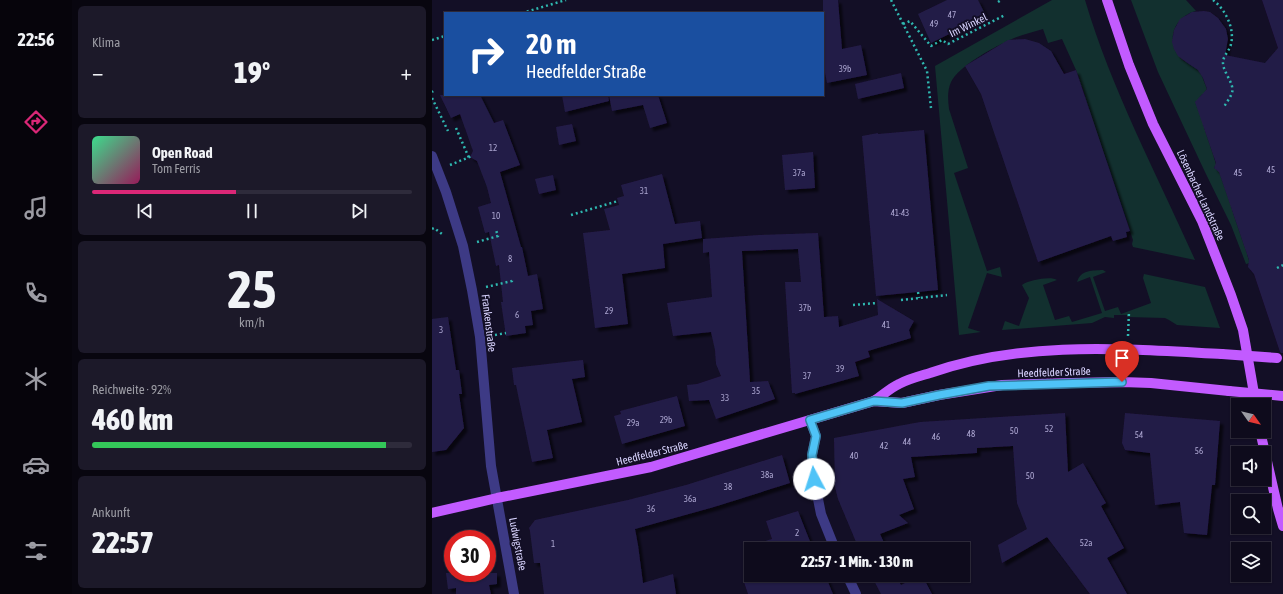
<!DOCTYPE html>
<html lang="de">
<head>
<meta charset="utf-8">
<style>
	:root { --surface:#0e0b1c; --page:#1c1929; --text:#f1f3f6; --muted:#9b9ba3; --line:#2e2b3b; --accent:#db2777 }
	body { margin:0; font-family:"Asap Condensed",sans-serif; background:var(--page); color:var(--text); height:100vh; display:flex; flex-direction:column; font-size:15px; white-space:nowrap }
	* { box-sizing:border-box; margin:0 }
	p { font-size:13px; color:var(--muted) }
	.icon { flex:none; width:22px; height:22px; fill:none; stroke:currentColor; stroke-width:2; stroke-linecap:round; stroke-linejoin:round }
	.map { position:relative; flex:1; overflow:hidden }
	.side { display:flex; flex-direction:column; gap:6px; padding:6px; background:#08060f; width:360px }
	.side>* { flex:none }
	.banner { position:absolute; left:12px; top:12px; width:380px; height:84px; border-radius:0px; box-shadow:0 1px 3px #0004,0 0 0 1px var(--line); background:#1a4fa0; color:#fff; overflow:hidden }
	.needle { width:26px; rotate:124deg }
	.controls { position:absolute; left:799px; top:398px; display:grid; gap:8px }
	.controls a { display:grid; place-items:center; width:40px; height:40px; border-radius:0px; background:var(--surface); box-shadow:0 1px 3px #0004,0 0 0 1px var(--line); font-size:20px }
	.speed { position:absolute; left:12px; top:530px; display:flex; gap:8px; font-size:20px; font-weight:700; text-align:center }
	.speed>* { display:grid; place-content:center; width:52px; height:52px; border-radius:50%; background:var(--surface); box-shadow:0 1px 3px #0004,0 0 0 1px var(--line); line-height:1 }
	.speed .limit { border:6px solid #d22; background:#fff; color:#111 }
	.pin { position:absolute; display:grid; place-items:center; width:34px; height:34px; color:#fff; margin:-41px -17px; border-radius:50% 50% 50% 0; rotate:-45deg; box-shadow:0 0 4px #0007 }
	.pin .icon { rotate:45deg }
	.me { position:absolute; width:44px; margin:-22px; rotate:355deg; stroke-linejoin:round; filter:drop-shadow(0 0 3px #0008) }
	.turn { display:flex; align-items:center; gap:14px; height:84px; padding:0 16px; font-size:18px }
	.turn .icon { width:52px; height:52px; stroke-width:2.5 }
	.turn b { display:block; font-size:28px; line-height:34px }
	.big { font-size:30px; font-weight:800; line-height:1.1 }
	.side .tile { flex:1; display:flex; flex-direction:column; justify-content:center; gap:6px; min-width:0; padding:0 14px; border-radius:6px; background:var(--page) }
	.side .dial { align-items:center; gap:0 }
	.dial b { font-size:52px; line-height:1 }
	.song { display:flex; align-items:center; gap:12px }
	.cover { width:48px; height:48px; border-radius:6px; background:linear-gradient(135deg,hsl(150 70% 55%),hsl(330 70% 35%)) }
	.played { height:4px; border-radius:2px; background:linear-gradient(90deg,var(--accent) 45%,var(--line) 45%) }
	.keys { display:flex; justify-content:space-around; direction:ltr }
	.heat { display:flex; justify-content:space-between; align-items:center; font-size:22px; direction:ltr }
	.charge { height:6px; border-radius:3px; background:linear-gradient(90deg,#34c759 92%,var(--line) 0) }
	.trip { position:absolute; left:312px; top:542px; width:226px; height:40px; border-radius:0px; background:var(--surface); box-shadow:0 1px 3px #0004,0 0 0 1px var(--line); font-weight:800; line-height:40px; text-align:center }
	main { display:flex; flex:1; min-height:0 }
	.menu { display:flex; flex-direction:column; width:72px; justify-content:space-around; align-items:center; background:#06040b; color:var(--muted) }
	.menu .icon { width:28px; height:28px }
	.menu .on { color:var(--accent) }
	.menu b { font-size:18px; color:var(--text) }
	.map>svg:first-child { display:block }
	.green { fill:#12302f }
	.building { fill:#241b47; filter:url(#shadow) }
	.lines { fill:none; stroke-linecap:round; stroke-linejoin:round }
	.path { stroke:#2fb8b0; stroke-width:2.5; stroke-dasharray:2 3; stroke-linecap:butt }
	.minor { stroke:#3d3a85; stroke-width:10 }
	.major { stroke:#c25bff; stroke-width:10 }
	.major-bridge { stroke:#c25bff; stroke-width:10 }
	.route-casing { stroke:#337fa1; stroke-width:10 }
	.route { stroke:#4fc3f7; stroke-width:7 }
	.labels { text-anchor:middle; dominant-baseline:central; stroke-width:4; stroke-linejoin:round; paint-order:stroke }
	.number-label { font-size:9px; fill:#aca6d1 }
	.street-label { font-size:11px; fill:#d9d4ff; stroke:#130f26 }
</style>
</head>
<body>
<main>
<nav class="menu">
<b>22:56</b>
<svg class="icon on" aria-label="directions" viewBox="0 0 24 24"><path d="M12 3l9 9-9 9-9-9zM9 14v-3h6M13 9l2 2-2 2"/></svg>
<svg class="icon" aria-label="music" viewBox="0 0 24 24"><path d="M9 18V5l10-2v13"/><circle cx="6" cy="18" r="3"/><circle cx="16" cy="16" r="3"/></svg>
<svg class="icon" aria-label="phone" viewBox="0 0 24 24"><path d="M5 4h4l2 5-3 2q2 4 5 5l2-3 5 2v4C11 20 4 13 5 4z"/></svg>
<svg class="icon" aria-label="climate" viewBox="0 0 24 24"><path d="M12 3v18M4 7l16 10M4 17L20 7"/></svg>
<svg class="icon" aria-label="car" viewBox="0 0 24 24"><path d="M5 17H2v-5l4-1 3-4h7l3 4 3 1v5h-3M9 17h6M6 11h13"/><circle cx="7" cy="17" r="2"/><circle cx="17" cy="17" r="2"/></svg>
<svg class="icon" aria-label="filters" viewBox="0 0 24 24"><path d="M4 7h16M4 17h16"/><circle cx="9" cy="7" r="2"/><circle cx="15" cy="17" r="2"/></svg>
</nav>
<section class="side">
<div class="tile"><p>Klima</p>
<div class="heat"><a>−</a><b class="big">19°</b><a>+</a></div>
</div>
<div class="tile">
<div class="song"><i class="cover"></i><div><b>Open Road</b><p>Tom Ferris</p></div></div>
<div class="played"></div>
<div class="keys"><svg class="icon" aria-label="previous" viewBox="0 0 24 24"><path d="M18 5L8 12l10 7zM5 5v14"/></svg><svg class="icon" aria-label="pause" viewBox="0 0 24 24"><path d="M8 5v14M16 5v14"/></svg><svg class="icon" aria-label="next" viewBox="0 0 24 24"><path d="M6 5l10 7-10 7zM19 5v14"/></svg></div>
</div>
<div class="tile dial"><b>25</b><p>km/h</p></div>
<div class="tile"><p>Reichweite · 92%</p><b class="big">460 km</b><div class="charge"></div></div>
<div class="tile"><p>Ankunft</p><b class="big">22:57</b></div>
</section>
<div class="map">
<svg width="851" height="594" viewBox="0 0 851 594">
	<defs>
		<filter id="shadow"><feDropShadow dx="3.5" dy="3.5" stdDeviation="1" flood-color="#0009"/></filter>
	</defs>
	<rect width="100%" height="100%" fill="#130f26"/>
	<!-- green -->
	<g class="green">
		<path d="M620 0H653C680 91 725 174 763 260L701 247 700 244 701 240 644 70 630 39 616 43 611 29C599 33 587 35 576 41 560 48 526 67 519 82 515 91 516 100 517 109L536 168 522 173 555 271 568 267 570 277 555 273 536 328 549 332 527 335 503 66Z"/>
		<path d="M699 0H754L764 11C743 16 733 40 748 57 753 63 760 64 766 69 770 74 772 82 775 89L764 102 784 164 782 168 787 171 818 263 814 264 799 225 773 172 726 72Z"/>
		<path d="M669 270H671L674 272 661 277 673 311 686 307 689 314 719 303 711 278 712 274 773 287 788 328 745 325 737 320 733 318 695 317V315H682V318L673 317 660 323 570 330 573 321 587 326 597 298 590 285C597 280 619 276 625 280L611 285 623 320 637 316 640 322 670 313 658 277 645 282C649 270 658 271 669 270Z"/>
	</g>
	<!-- building -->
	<g class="building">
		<polygon points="391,0 406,0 410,49 429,45 435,75 395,83 391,63"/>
		<polygon points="515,0 546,0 554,16 499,43 486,14"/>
		<polygon points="830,0 851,0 851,353 849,353 848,352 822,274 816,267 817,260 787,172 782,168 784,163 763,102 775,89 771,78 766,70 754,62 746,56 742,49 740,42 742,30 748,19 760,12 772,11 778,12 786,18 794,29 796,39 793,55 833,63 846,48"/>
		<polygon points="593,39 607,43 619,51 632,74 644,70 698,231 694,232 695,237 681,241 679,236 606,262 549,94 533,66 576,40"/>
		<polygon points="469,73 472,88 426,99 423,84"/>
		<polygon points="8,95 48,95 62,123 71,120 88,165 68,172 89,247 90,247 96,276 105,274 111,309 99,311 101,325 93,326 94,333 74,336 69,302 71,302 67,265 64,266 57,232 53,233 46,207 59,203 55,187 45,161 38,157 41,151 28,114 19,118"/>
		<polygon points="130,95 176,95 177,101 133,112"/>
		<polygon points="177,95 226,95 235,123 218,128 211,105 180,111"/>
		<polygon points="140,124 144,141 127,145 124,127"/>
		<polygon points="492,130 506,290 444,296 430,136 446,133 446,134"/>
		<polygon points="381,152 383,188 353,190 350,155"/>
		<polygon points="230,174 243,224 268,221 270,238 231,244 233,268 190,274 196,324 163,328 151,233 178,230 172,209 187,205 185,198 192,196 189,185"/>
		<polygon points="121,175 124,190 107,194 103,179"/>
		<polygon points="386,233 392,317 406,316 407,327 446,315 445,299 482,321 477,330 479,338 436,351 438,357 423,362 427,376 363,394 363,393 360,393 353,282 369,282 366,249 310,251 318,382 336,381 343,399 284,419 277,400 257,401 255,385 265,384 289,376 284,364 283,350 279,332 241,336 235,303 280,297 277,252 271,253 271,239 327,235"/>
		<polygon points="16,317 24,370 27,370 30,394 27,394 32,428 14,450 0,452 0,319"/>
		<polygon points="151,360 153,377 140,379 150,422 115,430 121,458 100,462 84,385 82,385 80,368"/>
		<polygon points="245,396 253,426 190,444 182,416 189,414 188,411"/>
		<polygon points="633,413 636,472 651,463 674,503 669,506 692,548 675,558 695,594 658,594 615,537 570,563 566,545 595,529 585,503 581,446 545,448 545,453 479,457 483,477 471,479 482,509 467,515 476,523 448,534 455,549 427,549 406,499 403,487 402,438 488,422"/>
		<polygon points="693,413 788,421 783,485 780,485 775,535 752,533 748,502 723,505 718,453 693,450 690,443"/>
		<polygon points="350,455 358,483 282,507 203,529 206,545 211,583 241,574 244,594 112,594 108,563 102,563 98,531 97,528 103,520 196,500 254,485"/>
		<polygon points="366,511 381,549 332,549 330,542 340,539 334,521"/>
		<polygon points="14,573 65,573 65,584 57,585 59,594 24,594 24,588 16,589"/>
		<polygon points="325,575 393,575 401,594 316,594 311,579"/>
		<polygon points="439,575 464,575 469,585 490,575 500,594 449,594"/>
	</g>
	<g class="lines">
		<!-- path -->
		<g class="path">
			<polyline points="459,0 495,71 499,108"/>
			<path d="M781 0C793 9 803 28 799 44 798 50 792 55 791 61 790 72 803 83 800 93 798 98 794 103 792 107"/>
			<polyline points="566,2 569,0"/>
			<polyline points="90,13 134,0"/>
			<polyline points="471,24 478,21 499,46 510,40 516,44 573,15"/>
			<polyline points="0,40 13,36"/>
			<polyline points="0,92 1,91"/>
			<polyline points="0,98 16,131"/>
			<polyline points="24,128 37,158"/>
			<polyline points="18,165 40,156"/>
			<polyline points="139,215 186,201"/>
			<polyline points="0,229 2,228 10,234 12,233"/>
			<polyline points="45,242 66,236 64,230"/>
			<polyline points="845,268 851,265"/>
			<polyline points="54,287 80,281 80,279"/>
			<polyline points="486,292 487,298"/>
			<polyline points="469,300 515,295"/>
			<polyline points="421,305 445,303"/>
			<polyline points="63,335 74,333"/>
			<polyline points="696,336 697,311"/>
		</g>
		<!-- minor -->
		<g class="minor">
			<polyline points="0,156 14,192 31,246 40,290 48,337 59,466 82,594"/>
			<polyline points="378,420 384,436 380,455 382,479 389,514 403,549"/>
			<polyline points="415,575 424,594"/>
		</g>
		<!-- major -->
		<g class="major">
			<polyline points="675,0 697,65 721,124 770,221 799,295 811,330 824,405"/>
			<path d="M442 401C450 396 458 388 467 384 476 379 488 376 498 373 592 340 693 349 790 354"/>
			<polyline points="828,431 846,509 851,526"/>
			<polyline points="0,513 65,498 219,467 442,401 470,403 507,395 570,385 639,383 690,382 719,383 797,391"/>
		</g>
		<!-- major-bridge -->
		<g class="major-bridge">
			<polyline points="790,354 845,358"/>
			<polyline points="797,391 851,396"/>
		</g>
	</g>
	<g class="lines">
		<defs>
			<polyline id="route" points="382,479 380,455 384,436 378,420 442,401 470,403 507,395 557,386 690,382"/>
		</defs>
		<!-- route casing -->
		<use href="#route" class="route-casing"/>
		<!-- route -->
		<use href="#route" class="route"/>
	</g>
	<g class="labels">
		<!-- number labels -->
		<g class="number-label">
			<text x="520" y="15">47</text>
			<text x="502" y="24">49</text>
			<text x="413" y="69">39b</text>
			<text x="61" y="148">12</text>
			<text x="839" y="170">45</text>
			<text x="367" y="173">37a</text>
			<text x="806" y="173">45</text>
			<text x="212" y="191">31</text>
			<text x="468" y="213">41-43</text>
			<text x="64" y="216">10</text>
			<text x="78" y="259">8</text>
			<text x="373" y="308">37b</text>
			<text x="177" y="311">29</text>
			<text x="85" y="315">6</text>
			<text x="454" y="325">41</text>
			<text x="9" y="330">3</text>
			<text x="408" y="369">39</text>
			<text x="375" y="376">37</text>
			<text x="324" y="391">35</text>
			<text x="293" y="398">33</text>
			<text x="234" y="420">29b</text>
			<text x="201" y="423">29a</text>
			<text x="617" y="429">52</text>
			<text x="582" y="431">50</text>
			<text x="539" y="434">48</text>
			<text x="707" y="435">54</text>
			<text x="504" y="437">46</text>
			<text x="475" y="442">44</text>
			<text x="452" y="446">42</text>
			<text x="767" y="451">56</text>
			<text x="422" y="456">40</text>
			<text x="335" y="475">38a</text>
			<text x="598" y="476">50</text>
			<text x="296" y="487">38</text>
			<text x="258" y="499">36a</text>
			<text x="219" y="509">36</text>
			<text x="365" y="533">2</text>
			<text x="654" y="543">52a</text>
			<text x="121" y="544">1</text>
		</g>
		<!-- street labels -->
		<g class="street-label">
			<text transform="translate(536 25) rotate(-26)">Im Winkel</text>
			<text transform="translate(769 195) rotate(65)">Lösenbacher Landstraße</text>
			<text transform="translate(57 323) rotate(83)">Frankenstraße</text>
			<text transform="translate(622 372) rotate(-2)">Heedfelder Straße</text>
			<text transform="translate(220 453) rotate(-14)">Heedfelder Straße</text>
			<text transform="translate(86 544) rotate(79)">Ludwigstraße</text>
		</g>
	</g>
</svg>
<div class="controls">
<a><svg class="needle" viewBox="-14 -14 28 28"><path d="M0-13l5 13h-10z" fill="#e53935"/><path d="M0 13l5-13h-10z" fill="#9b9ba3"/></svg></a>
<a><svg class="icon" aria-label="sound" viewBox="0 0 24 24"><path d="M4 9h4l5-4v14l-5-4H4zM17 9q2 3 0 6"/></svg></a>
<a><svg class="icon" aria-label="search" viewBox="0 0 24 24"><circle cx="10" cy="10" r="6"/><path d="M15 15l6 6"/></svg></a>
<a><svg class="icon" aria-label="layers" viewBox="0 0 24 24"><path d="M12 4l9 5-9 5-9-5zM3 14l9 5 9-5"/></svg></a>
</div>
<div class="speed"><div class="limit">30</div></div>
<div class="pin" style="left:690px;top:382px;background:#d93025"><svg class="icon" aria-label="arrive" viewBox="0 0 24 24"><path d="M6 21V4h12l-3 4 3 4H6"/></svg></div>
<svg class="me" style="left:382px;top:479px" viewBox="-20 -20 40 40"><circle r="19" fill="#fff"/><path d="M0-13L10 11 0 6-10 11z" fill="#4fc3f7"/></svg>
<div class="trip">22:57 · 1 Min. · 130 m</div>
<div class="banner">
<div class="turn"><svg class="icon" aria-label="right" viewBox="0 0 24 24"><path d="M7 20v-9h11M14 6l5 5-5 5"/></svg><div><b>20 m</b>Heedfelder Straße</div></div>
</div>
</div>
</main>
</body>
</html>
